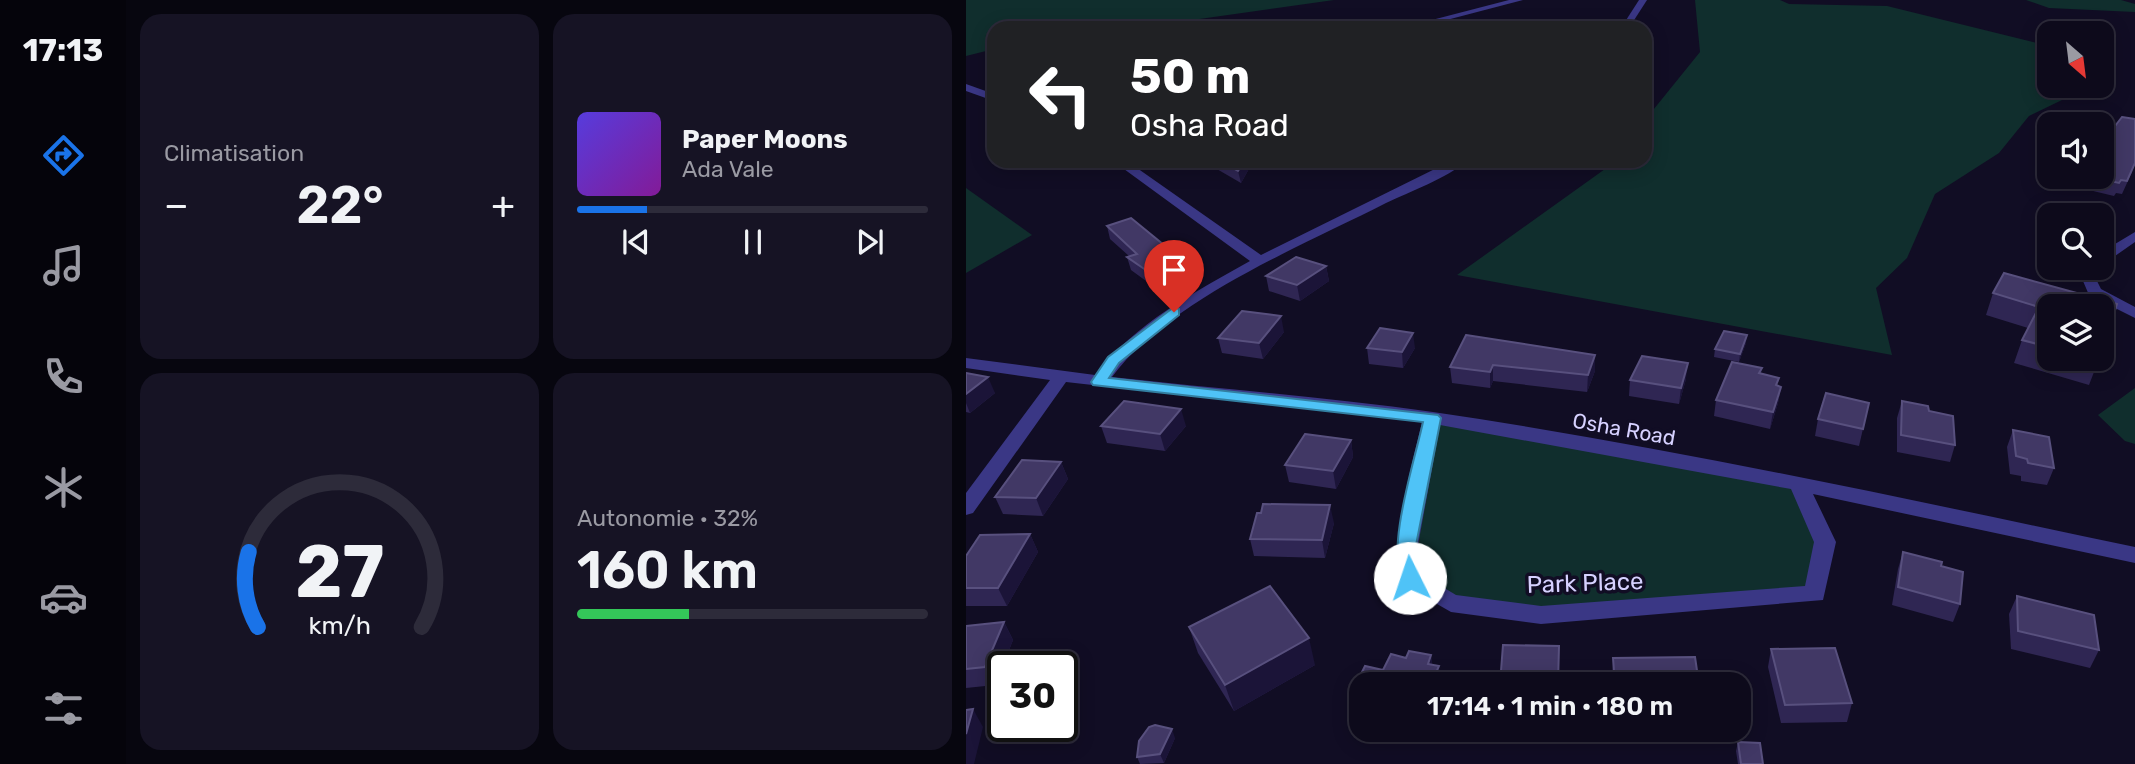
<!DOCTYPE html>
<html lang="fr">
<head>
<meta charset="utf-8">
<style>
	:root { --surface:#0d0a1b; --page:#161324; --text:#f1f3f6; --muted:#9a9aa3; --line:#2d2b3a; --accent:#1a73e8 }
	body { margin:0; font-family:Rubik,sans-serif; background:var(--page); color:var(--text); height:100vh; display:flex; flex-direction:column; font-size:26px; white-space:nowrap }
	* { box-sizing:border-box; margin:0 }
	p { font-size:23px; color:var(--muted) }
	.icon { flex:none; width:38px; height:38px; fill:none; stroke:currentColor; stroke-width:2; stroke-linecap:round; stroke-linejoin:round }
	.map { position:relative; flex:1; overflow:hidden }
	.side { display:flex; flex-direction:column; gap:14px; padding:14px; background:#07060f; width:840px }
	.side>* { flex:none }
	.banner { position:absolute; left:21px; top:21px; width:665px; height:147px; border-radius:21px; box-shadow:0 4px 18px #0003,0 0 0 2px var(--line); background:#202124; color:#fff; overflow:hidden }
	.needle { width:46px; rotate:152deg }
	.fabs { position:absolute; left:1071px; top:21px; display:grid; gap:14px }
	.fabs a { display:grid; place-items:center; width:77px; height:77px; border-radius:14px; background:var(--surface); box-shadow:0 4px 18px #0003,0 0 0 2px var(--line); font-size:35px }
	.speed { position:absolute; left:21px; top:651px; display:flex; gap:14px; font-size:35px; font-weight:700; text-align:center }
	.speed>* { display:grid; place-content:center; width:91px; height:91px; border-radius:50%; background:var(--surface); box-shadow:0 4px 18px #0003,0 0 0 2px var(--line); line-height:1 }
	.speed .limit { border:4px solid #111; border-radius:10px; background:#fff; color:#111 }
	.pin { position:absolute; display:grid; place-items:center; width:60px; height:60px; color:#fff; margin:-72px -30px; border-radius:50% 50% 50% 0; rotate:-45deg; box-shadow:0 0 7px #0007 }
	.pin .icon { rotate:45deg }
	.me { position:absolute; width:77px; margin:-38px; rotate:356deg; stroke-linejoin:round; filter:drop-shadow(0 0 5px #0008) }
	.turn { display:flex; align-items:center; gap:24px; height:147px; padding:0 28px; font-size:32px }
	.turn .icon { width:91px; height:91px; stroke-width:2.5 }
	.turn b { display:block; font-size:49px; line-height:60px }
	.big { font-size:52px; font-weight:600; line-height:1.1 }
	.side .tile { flex:1; display:flex; flex-direction:column; justify-content:center; gap:10px; min-width:0; padding:0 24px; border-radius:21px; background:var(--page) }
	.side .dial { align-items:center; gap:0 }
	.dial svg { height:182px; overflow:visible; fill:none; stroke:var(--line); stroke-width:7; stroke-linecap:round; text-anchor:middle }
	.dial text { fill:var(--text); stroke:none }
	.song { display:flex; align-items:center; gap:21px }
	.cover { width:84px; height:84px; border-radius:10px; background:linear-gradient(135deg,hsl(250 70% 55%),hsl(290 70% 35%)) }
	.played { height:7px; border-radius:4px; background:linear-gradient(90deg,var(--accent) 20%,var(--line) 20%) }
	.keys { display:flex; justify-content:space-around; direction:ltr }
	.heat { display:flex; justify-content:space-between; align-items:center; font-size:38px; direction:ltr }
	.charge { height:10px; border-radius:5px; background:linear-gradient(90deg,#34c759 32%,var(--line) 0) }
	.side .tiles { flex:1; display:grid; gap:14px; grid-template-columns:repeat(2,1fr) }
	.trip { position:absolute; left:383px; top:672px; width:402px; height:70px; border-radius:21px; background:var(--surface); box-shadow:0 4px 18px #0003,0 0 0 2px var(--line); font-weight:600; line-height:70px; text-align:center }
	main { display:flex; flex:1; min-height:0 }
	.dock { display:flex; flex-direction:column; width:126px; justify-content:space-around; align-items:center; background:#05040b; color:var(--muted) }
	.dock .icon { width:49px; height:49px }
	.dock .selected { color:var(--accent) }
	.dock b { font-size:32px; color:var(--text) }
	.map>svg:first-child { display:block }
	.green { fill:#102e2d }
	.lines { fill:none; stroke-linecap:round; stroke-linejoin:round }
	.street { fill:#3a3785; fill-rule:evenodd }
	.wall { fill:#2f2653 }
	.shaded-wall { fill:#1b1438 }
	.building { fill:#413865; stroke:#58507e; stroke-width:2 }
	.route { fill:#4fc3f7; stroke:#337fa1; stroke-width:2 }
	.labels { text-anchor:middle; dominant-baseline:central; stroke-width:7; stroke-linejoin:round; paint-order:stroke }
	.street-label { font-size:21px; fill:#d6d1ff; stroke:#110d24 }
	.near-street-label { font-size:24px; fill:#d6d1ff; stroke:#110d24 }
</style>
</head>
<body>
<main>
<nav class="dock">
<b>17:13</b>
<svg class="icon selected" aria-label="directions" viewBox="0 0 24 24"><path d="M12 3l9 9-9 9-9-9zM9 14v-3h6M13 9l2 2-2 2"/></svg>
<svg class="icon" aria-label="music" viewBox="0 0 24 24"><path d="M9 18V5l10-2v13"/><circle cx="6" cy="18" r="3"/><circle cx="16" cy="16" r="3"/></svg>
<svg class="icon" aria-label="phone" viewBox="0 0 24 24"><path d="M5 4h4l2 5-3 2q2 4 5 5l2-3 5 2v4C11 20 4 13 5 4z"/></svg>
<svg class="icon" aria-label="climate" viewBox="0 0 24 24"><path d="M12 3v18M4 7l16 10M4 17L20 7"/></svg>
<svg class="icon" aria-label="car" viewBox="0 0 24 24"><path d="M5 17H2v-5l4-1 3-4h7l3 4 3 1v5h-3M9 17h6M6 11h13"/><circle cx="7" cy="17" r="2"/><circle cx="17" cy="17" r="2"/></svg>
<svg class="icon" aria-label="filters" viewBox="0 0 24 24"><path d="M4 7h16M4 17h16"/><circle cx="9" cy="7" r="2"/><circle cx="15" cy="17" r="2"/></svg>
</nav>
<section class="side">
<div class="tiles">
<div class="tile"><p>Climatisation</p>
<div class="heat"><a>−</a><b class="big">22°</b><a>+</a></div>
</div>
<div class="tile">
<div class="song"><i class="cover"></i><div><b>Paper Moons</b><p>Ada Vale</p></div></div>
<div class="played"></div>
<div class="keys"><svg class="icon" aria-label="previous" viewBox="0 0 24 24"><path d="M18 5L8 12l10 7zM5 5v14"/></svg><svg class="icon" aria-label="pause" viewBox="0 0 24 24"><path d="M8 5v14M16 5v14"/></svg><svg class="icon" aria-label="next" viewBox="0 0 24 24"><path d="M6 5l10 7-10 7zM19 5v14"/></svg></div>
</div>
<div class="tile dial"><svg viewBox="0 0 100 80">
<path d="M14 69A42 42 0 1 1 86 69"/>
<path d="M14 69A42 42 0 0 1 10 36" stroke="#1a73e8"/>
<text x="50" y="56" font-size="32" font-weight="700">27</text>
<text x="50" y="72" font-size="11">km/h</text>
</svg></div>
<div class="tile"><p>Autonomie · 32%</p><b class="big">160 km</b><div class="charge"></div></div>
</div>
</section>
<div class="map">
<svg width="1169" height="764" viewBox="0 0 1169 764">
	<rect width="100%" height="100%" fill="#110d24"/>
	<!-- green -->
	<g class="green">
		<polygon points="0,0 368,0 170,28 28,28 28,49 0,56"/>
		<polygon points="729,0 814,0 823,4 921,6 1083,46 1083,86 1125,86 1063,116 1033,153 969,194 941,258 910,288 926,355 491,275 639,169 646,161 679,161 679,120 734,52"/>
		<polygon points="1060,0 1155,0 1169,4 1169,12 1083,8"/>
		<polygon points="0,188 66,235 0,273"/>
		<polygon points="1169,388 1169,444 1159,441 1132,415"/>
		<polygon points="466,418 832,483 859,542 849,594 575,615 485,603 444,578"/>
	</g>
	<g class="lines">
		<!-- street -->
		<g class="street">
			<polygon points="543,0 557,0 450,28 435,28"/>
			<polygon points="673,0 681,0 663,28 655,28"/>
			<polygon points="0,84 28,94 28,101 0,91"/>
			<path d="M147 161H161L295 255 485 161H500C482 178 443 192 420 203 334 247 204 299 146 377 253 389 360 397 467 412 703 447 936 498 1169 547V563L847 494 870 542 857 600 575 624 485 612 436 584C420 554 448 458 456 422L100 382 7 513 0 515V493L84 380 0 368V358L129 375C170 323 227 293 284 261ZM474 425 825 489 848 542 839 586 575 606 490 595 455 574 452 545Z"/>
			<polygon points="1169,232 1169,242 1149,256 1131,281 1135,289 1169,307 1169,318 1123,295 1117,281 1126,268 1136,268 1136,255 1139,250"/>
		</g>
	</g>
	<!-- wall -->
	<g class="wall">
		<polygon points="237,161 283,161 284,167 275,183"/>
		<polygon points="1166,172 1156,194 1150,193 1148,196 1102,185 1101,177 1136,177"/>
		<polygon points="141,226 220,263 223,276 191,289 165,270 161,257 163,256 144,239"/>
		<polygon points="360,266 363,281 334,301 303,291 300,276"/>
		<polygon points="1027,293 1083,306 1083,359 1133,359 1123,385 1048,363 1056,340 1062,328 1020,315"/>
		<polygon points="318,332 297,359 256,353 252,338"/>
		<polygon points="780,343 773,362 748,357 749,349"/>
		<polygon points="401,348 449,348 437,368 403,364"/>
		<polygon points="629,355 629,371 621,392 527,381 524,388 486,383 484,367"/>
		<polygon points="796,368 795,373 812,386 815,387 812,403 804,429 748,416 750,400"/>
		<polygon points="0,373 29,393 4,413 0,412"/>
		<polygon points="720,379 713,404 663,396 664,380"/>
		<polygon points="936,401 963,411 989,445 984,462 931,452 931,418"/>
		<polygon points="903,403 893,446 849,436 852,419"/>
		<polygon points="135,426 220,426 199,451 141,443"/>
		<polygon points="1047,430 1088,468 1081,485 1055,481 1055,476 1044,474 1041,447"/>
		<polygon points="385,440 387,457 370,489 323,482 319,465"/>
		<polygon points="95,462 102,479 77,516 37,514 29,497"/>
		<polygon points="295,513 368,523 359,558 288,556 284,539"/>
		<polygon points="64,534 72,552 41,606 0,606 0,556"/>
		<polygon points="937,552 975,566 994,604 987,622 926,605 932,569"/>
		<polygon points="1051,596 1133,650 1124,668 1045,649 1043,614"/>
		<polygon points="38,622 47,640 29,685 0,688 0,626"/>
		<polygon points="223,627 349,665 268,711 232,653"/>
		<polygon points="805,649 886,703 881,722 815,723 802,667"/>
		<polygon points="465,655 466,665 396,684 396,707 391,706 388,688 440,658"/>
		<polygon points="647,658 733,684 646,684"/>
		<polygon points="533,730 592,730 592,736 533,735"/>
		<polygon points="209,738 198,763 174,764 171,757"/>
		<polygon points="772,742 797,764 772,764 770,751"/>
	</g>
	<!-- shaded-wall -->
	<g class="shaded-wall">
		<polygon points="278,161 283,161 284,167 275,183 272,171"/>
		<polygon points="220,263 223,276 191,289 187,275"/>
		<polygon points="360,266 363,281 334,301 331,285"/>
		<polygon points="315,316 318,332 297,359 293,343"/>
		<polygon points="447,333 449,348 437,368 436,352"/>
		<polygon points="781,335 780,343 773,362 774,354"/>
		<polygon points="629,355 629,371 621,392 622,375"/>
		<polygon points="722,363 720,379 713,404 715,388"/>
		<polygon points="527,365 527,381 524,388 524,372"/>
		<polygon points="22,377 29,393 4,413 0,403 0,394"/>
		<polygon points="815,387 812,403 804,429 807,412"/>
		<polygon points="215,409 220,426 199,451 194,434"/>
		<polygon points="385,440 387,457 370,489 367,471"/>
		<polygon points="95,462 102,479 77,516 70,498"/>
		<polygon points="364,505 368,523 359,558 356,540"/>
		<polygon points="64,534 72,552 41,606 32,588"/>
		<polygon points="38,622 47,640 29,685 19,667"/>
		<polygon points="343,638 349,665 268,711 259,685"/>
		<polygon points="465,655 467,673 462,664"/>
		<polygon points="473,666 475,684 465,684"/>
		<polygon points="7,709 17,727 8,764 0,764 0,734"/>
		<polygon points="206,729 209,738 198,763 194,754"/>
	</g>
	<!-- building -->
	<g class="building">
		<polygon points="1156,117 1169,119 1169,163 1161,181 1155,180 1153,183 1126,177 1136,177 1136,143"/>
		<polygon points="255,161 278,161 272,171"/>
		<polygon points="165,218 220,263 187,275 161,257 171,254 141,226"/>
		<polygon points="330,257 360,266 331,285 300,276"/>
		<polygon points="1038,273 1151,304 1136,352 1136,306 1083,306 1083,347 1056,340 1073,307 1027,293"/>
		<polygon points="276,311 315,316 293,343 252,338"/>
		<polygon points="414,328 447,333 436,352 401,348"/>
		<polygon points="758,331 781,335 774,354 749,349"/>
		<polygon points="500,335 629,355 622,375 527,365 524,372 484,367"/>
		<polygon points="676,356 722,363 715,388 664,380"/>
		<polygon points="766,362 796,368 793,373 813,378 810,385 815,387 807,412 750,400"/>
		<polygon points="0,373 22,377 0,394"/>
		<polygon points="860,393 903,403 897,429 852,419"/>
		<polygon points="158,401 215,409 194,434 135,426"/>
		<polygon points="936,401 962,406 963,411 987,416 989,445 935,435"/>
		<polygon points="1047,430 1083,437 1088,468 1062,463 1061,459 1050,456"/>
		<polygon points="339,434 385,440 367,471 319,465"/>
		<polygon points="56,460 95,462 70,498 29,497"/>
		<polygon points="297,504 364,505 356,540 284,539 291,513 295,513"/>
		<polygon points="64,534 32,588 0,588 0,556 14,535"/>
		<polygon points="937,552 976,562 975,566 997,572 994,604 932,587"/>
		<polygon points="304,586 343,638 259,685 223,627"/>
		<polygon points="1051,596 1128,615 1133,650 1052,631"/>
		<polygon points="38,622 19,667 0,669 0,626"/>
		<polygon points="537,645 593,646 592,684 534,684"/>
		<polygon points="869,648 886,703 819,705 805,649"/>
		<polygon points="443,651 465,655 462,664 473,666 465,684 396,684 396,690 388,688 399,666 417,670 425,654 440,658"/>
		<polygon points="729,657 733,684 649,684 647,658"/>
		<polygon points="7,709 0,734 0,710"/>
		<polygon points="189,725 206,729 194,754 171,757 173,741 183,727"/>
		<polygon points="772,742 794,743 797,764 775,764"/>
	</g>
	<!-- route -->
	<path class="route" d="M208 307 213 309V315L153 363 143 378 472 415 475 418 450 545 454 578 451 583H437C419 550 449 460 457 422L127 385 125 382 142 357Z"/>
	<g class="labels">
		<!-- street labels -->
		<g class="street-label">
			<text transform="translate(658 429) rotate(10)">Osha Road</text>
		</g>
		<!-- near-street labels -->
		<g class="near-street-label">
			<text transform="translate(619 583) rotate(-2)">Park Place</text>
		</g>
	</g>
</svg>
<div class="fabs">
<a><svg class="needle" viewBox="-14 -14 28 28"><path d="M0-13l5 13h-10z" fill="#e53935"/><path d="M0 13l5-13h-10z" fill="#9a9aa3"/></svg></a>
<a><svg class="icon" aria-label="sound" viewBox="0 0 24 24"><path d="M4 9h4l5-4v14l-5-4H4zM17 9q2 3 0 6"/></svg></a>
<a><svg class="icon" aria-label="search" viewBox="0 0 24 24"><circle cx="10" cy="10" r="6"/><path d="M15 15l6 6"/></svg></a>
<a><svg class="icon" aria-label="layers" viewBox="0 0 24 24"><path d="M12 4l9 5-9 5-9-5zM3 14l9 5 9-5"/></svg></a>
</div>
<div class="speed"><div class="limit">30</div></div>
<div class="pin" style="left:208px;top:312px;background:#d93025"><svg class="icon" aria-label="arrive" viewBox="0 0 24 24"><path d="M6 21V4h12l-3 4 3 4H6"/></svg></div>
<svg class="me" style="left:444px;top:578px" viewBox="-20 -20 40 40"><circle r="19" fill="#fff"/><path d="M0-13L10 11 0 6-10 11z" fill="#4fc3f7"/></svg>
<div class="trip">17:14 · 1 min · 180 m</div>
<div class="banner">
<div class="turn"><svg class="icon" aria-label="left" viewBox="0 0 24 24"><path d="M17 20v-9H6M10 6l-5 5 5 5"/></svg><div><b>50 m</b>Osha Road</div></div>
</div>
</div>
</main>
</body>
</html>
